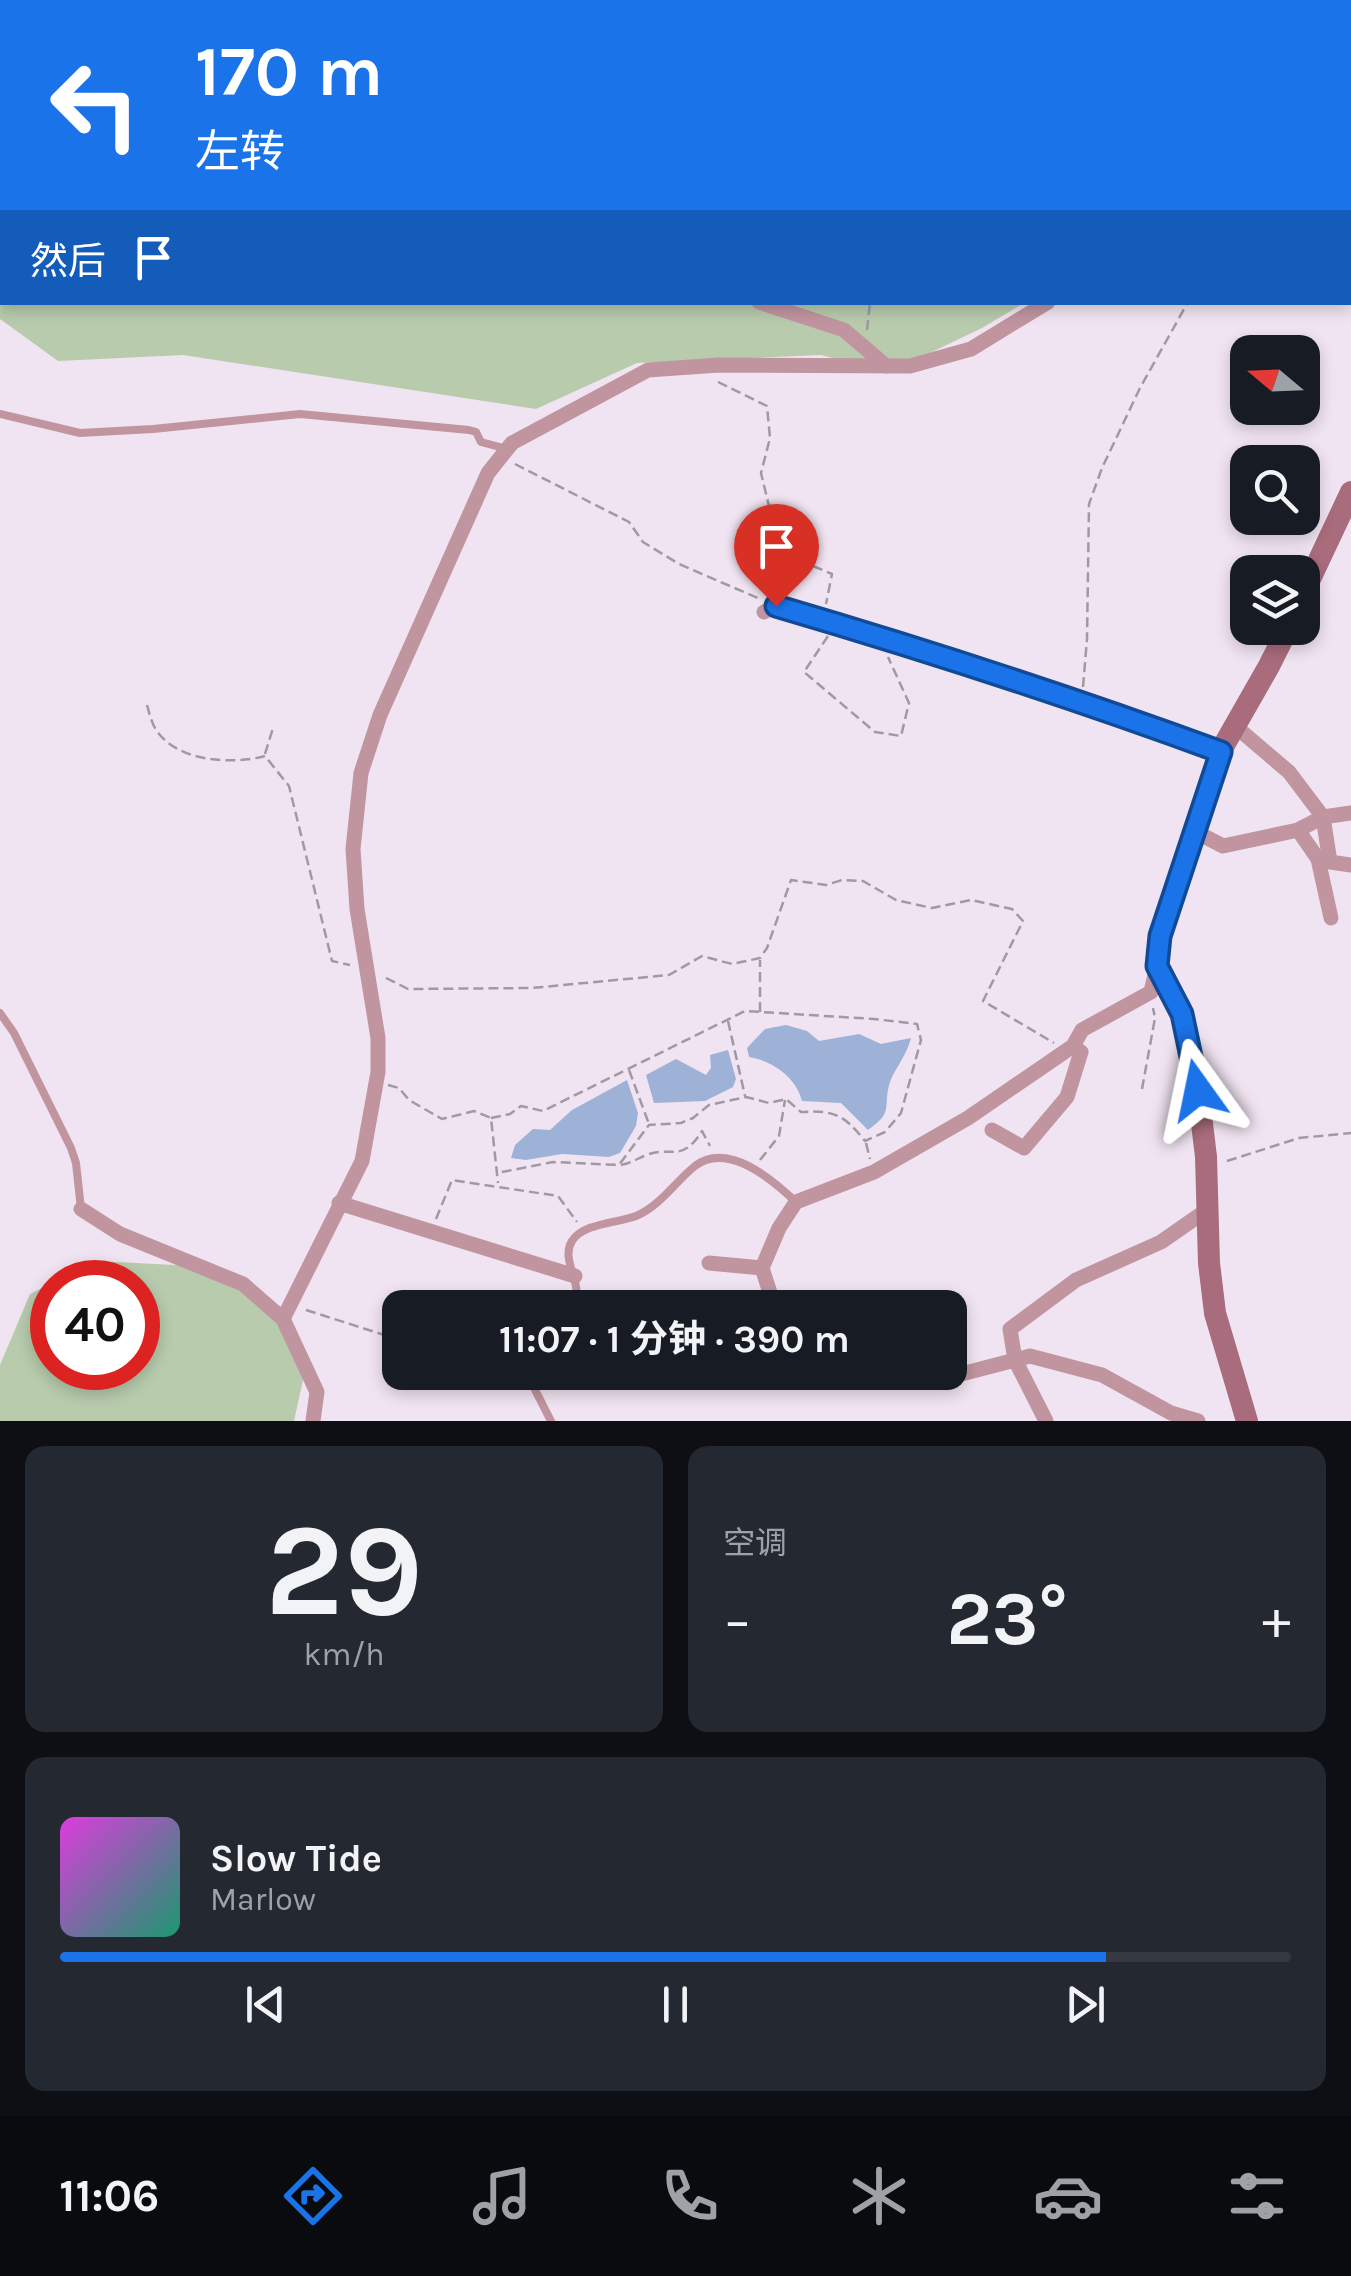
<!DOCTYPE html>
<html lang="zh">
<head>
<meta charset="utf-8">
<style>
	:root { --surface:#171b24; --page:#242831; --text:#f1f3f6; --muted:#9ea1a6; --line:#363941; --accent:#1a73e8 }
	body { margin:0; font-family:Karla,"Noto Sans SC",sans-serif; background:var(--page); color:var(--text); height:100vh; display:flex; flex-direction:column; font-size:38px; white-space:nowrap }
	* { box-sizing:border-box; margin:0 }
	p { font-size:32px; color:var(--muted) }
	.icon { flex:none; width:55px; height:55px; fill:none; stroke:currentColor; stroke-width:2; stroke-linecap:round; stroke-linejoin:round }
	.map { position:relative; height:1421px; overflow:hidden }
	.drawer { display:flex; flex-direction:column; gap:25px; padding:25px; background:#0d0f14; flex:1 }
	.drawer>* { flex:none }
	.guide { position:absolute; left:0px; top:0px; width:1352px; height:305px; box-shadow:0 5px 15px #0003; background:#1a73e8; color:#fff; overflow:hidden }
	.needle { width:65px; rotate:289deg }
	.fabs { position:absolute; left:1230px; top:335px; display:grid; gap:20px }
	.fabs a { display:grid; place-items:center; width:90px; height:90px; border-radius:20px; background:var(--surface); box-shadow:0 5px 15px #0003; font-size:50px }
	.speed { position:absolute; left:30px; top:1260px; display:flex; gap:20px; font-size:50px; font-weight:700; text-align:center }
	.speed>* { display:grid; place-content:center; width:130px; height:130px; border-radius:50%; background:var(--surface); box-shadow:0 5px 15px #0003; line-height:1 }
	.speed .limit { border:15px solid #d22; background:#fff; color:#111 }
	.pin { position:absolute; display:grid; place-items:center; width:85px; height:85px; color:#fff; margin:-102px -42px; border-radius:50% 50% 50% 0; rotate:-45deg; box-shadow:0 0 10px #0007 }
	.pin .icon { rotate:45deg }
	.me { position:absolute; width:110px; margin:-55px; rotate:348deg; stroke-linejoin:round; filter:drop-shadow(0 0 8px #0008) }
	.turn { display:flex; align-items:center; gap:35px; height:210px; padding:0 30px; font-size:45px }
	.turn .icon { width:130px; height:130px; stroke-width:2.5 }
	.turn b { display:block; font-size:70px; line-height:85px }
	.then { display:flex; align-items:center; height:95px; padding:0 30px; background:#0003; gap:20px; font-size:38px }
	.big { font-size:75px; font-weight:700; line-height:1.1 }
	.drawer .card { flex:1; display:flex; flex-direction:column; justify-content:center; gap:15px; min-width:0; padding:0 35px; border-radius:20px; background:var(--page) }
	.drawer .dial { align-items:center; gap:0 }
	.dial b { font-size:130px; line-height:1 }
	.song { display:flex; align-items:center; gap:30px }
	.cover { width:120px; height:120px; border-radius:15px; background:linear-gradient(135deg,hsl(300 70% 55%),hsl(160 70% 35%)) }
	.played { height:10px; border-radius:5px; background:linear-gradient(90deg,var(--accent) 85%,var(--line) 85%) }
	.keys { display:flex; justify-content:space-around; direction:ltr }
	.heat { display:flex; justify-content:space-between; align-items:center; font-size:55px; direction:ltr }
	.drawer .tiles { flex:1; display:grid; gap:25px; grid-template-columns:1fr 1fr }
	.card:last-child { grid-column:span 2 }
	.trip { position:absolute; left:382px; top:1290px; width:585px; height:100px; border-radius:20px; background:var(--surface); box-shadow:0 5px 15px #0003; font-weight:700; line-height:100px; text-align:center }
	.dock { display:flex; height:160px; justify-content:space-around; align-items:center; background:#090b0e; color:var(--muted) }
	.dock .icon { width:70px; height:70px }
	.dock .selected { color:var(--accent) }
	.dock b { font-size:45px; color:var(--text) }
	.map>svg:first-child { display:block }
	.green { fill:#b8cbad }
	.water { fill:#9eb1d6 }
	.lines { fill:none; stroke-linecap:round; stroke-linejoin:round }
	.river { stroke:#9eb1d6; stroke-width:25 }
	.path { stroke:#a298a2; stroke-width:2.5; stroke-dasharray:10 5; stroke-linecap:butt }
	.lane { stroke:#c0959f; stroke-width:8 }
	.street { stroke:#c0959f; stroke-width:15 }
	.secondary { stroke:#a96c7c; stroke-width:22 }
	.route-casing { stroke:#114b97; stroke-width:25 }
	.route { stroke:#1a73e8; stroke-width:18 }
</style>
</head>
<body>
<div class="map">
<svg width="1351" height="1421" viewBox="0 0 1351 1421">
	<rect width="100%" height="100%" fill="#f1e4f2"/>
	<!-- green -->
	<g class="green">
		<polygon points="253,0 1161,0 1164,2 243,2"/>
		<polygon points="2,62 2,302 1024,303 982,328 888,373 821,355 637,363 536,409 183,355 58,361 0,319"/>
		<polygon points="98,1261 193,1266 284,1314 303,1380 294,1421 0,1421 0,1365 30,1294 52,1283 52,1368 138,1368 138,1282 54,1282"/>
	</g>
	<!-- water -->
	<g class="water">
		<path d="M786 1025 807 1031 819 1041 859 1034 881 1044 911 1038C906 1057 895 1068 890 1082 882 1108 895 1111 868 1130L841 1103 802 1101C796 1077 773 1061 749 1057L747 1048 765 1029Z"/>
		<polygon points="728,1050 736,1079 733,1087 705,1101 654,1103 646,1075 676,1059 706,1075 711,1068 710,1055"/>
		<polygon points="627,1080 638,1113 636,1126 620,1153 609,1157 562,1154 526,1160 511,1158 515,1145 533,1129 550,1130 572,1110"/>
	</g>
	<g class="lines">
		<!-- river -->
		<g class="river">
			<polyline points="1223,0 1225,2"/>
			<polyline points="1350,77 1351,78"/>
		</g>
		<!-- path -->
		<g class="path">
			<polyline points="455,2 457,0"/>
			<polyline points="590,2 594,0"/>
			<polyline points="0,140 2,140"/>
			<polyline points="867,330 870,302"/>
			<polyline points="718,382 767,406 770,438 761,473 780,552 832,574 826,604"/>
			<polyline points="515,464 629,522 643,542 679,564 760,599"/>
			<polyline points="828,636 804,672 875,732 901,736 909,703 888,657"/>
			<polyline points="1083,687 1087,639 1089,504 1102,468 1140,388 1188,302"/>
			<path d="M147 705C149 712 151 721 155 728 175 762 231 765 265 756L289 786 332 961 350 965"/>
			<polyline points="265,754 273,728"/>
			<polyline points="386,978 408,989 532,988 669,975 702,956 732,964 760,958 767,948 791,880 826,885 842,880 863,881 896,900 932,908 971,900 1012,909 1023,921 983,1001 1054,1043"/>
			<polyline points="760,1012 760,960"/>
			<polyline points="728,1021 745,1096"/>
			<polyline points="629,1070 649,1124"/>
			<polyline points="388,1085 399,1088 409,1100 442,1119 474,1111 491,1118 498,1183"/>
			<polyline points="1142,1089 1155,1018 1153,1008"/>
			<path d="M491 1118 510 1114 521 1106 543 1111 745 1011 874 1019 917 1024 921 1040 901 1113 885 1132 865 1141C844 1115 835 1110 801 1112L786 1099 769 1103 746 1097 709 1105 693 1118 681 1123 649 1125 619 1165 553 1162 497 1173"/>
			<polyline points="866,1143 870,1159"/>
			<polyline points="760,1160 779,1136 785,1100"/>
			<polyline points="1227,1161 1299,1138 1351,1133"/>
			<path d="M621 1165C631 1163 635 1160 644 1156 671 1144 681 1165 702 1131L710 1146"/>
			<polyline points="436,1219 452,1180 558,1196 577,1222"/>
			<polyline points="306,1310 400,1340"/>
		</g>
		<!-- lane -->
		<g class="lane">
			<polyline points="1184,0 1186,2"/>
			<polyline points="1350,114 1351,114"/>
			<polyline points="0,414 80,433 153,429 300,414 469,430 476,432 481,442 507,449"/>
			<polyline points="0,1013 14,1033 71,1148 76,1163 81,1209"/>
			<path d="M572 1308C587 1286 559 1261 572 1241 583 1223 618 1223 636 1216 660 1206 675 1182 695 1166 728 1141 773 1180 796 1202"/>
			<polyline points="526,1372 551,1421"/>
		</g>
		<!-- street -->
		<g class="street">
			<polyline points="1289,0 1292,2"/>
			<polyline points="59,2 69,0"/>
			<polyline points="0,19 2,18"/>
			<polyline points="1350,39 1351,39"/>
			<polyline points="1350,127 1351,127"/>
			<polyline points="759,302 844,330 886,366"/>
			<path d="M764 612 775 606C925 651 1074 698 1221 752"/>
			<polyline points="1235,726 1289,772 1323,817 1330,862 1351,865"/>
			<polyline points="1298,830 1318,859 1331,918"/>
			<polyline points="1194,831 1223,846 1298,830 1323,817 1351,813"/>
			<polyline points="992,1130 1024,1148 1067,1097 1081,1052 1073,1046"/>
			<polyline points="339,1203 575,1276"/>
			<polyline points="81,1209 120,1234 243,1284 283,1319 317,1392 313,1421"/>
			<polyline points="709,1263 762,1268"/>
			<polyline points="775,1308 762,1268 779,1228 796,1202 874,1172 968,1118 1073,1046 1082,1030 1151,992 1157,966"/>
			<polyline points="283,1319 362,1161 378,1072 378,1038 357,909 353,849 361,773 380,715 488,473 512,443 648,370 719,365 910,366 971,349 1048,302"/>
			<polyline points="920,1372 946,1378 1030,1356 1102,1375 1171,1413 1198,1421"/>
			<polyline points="1046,1421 1015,1360 1010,1329 1076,1280 1161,1242 1207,1210"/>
		</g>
		<!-- secondary -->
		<g class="secondary">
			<polyline points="1302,596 1351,492"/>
			<polyline points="1247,1421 1215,1313 1209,1263 1206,1157 1198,1090 1182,1014 1157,966 1160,936 1224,745 1269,666 1288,628"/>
		</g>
	</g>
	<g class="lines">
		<defs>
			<path id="route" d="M776 606C926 650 1074 698 1221 752L1160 936 1157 966 1182 1014 1198 1090"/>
		</defs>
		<!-- route casing -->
		<use href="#route" class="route-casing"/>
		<!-- route -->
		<use href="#route" class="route"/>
	</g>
</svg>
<div class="fabs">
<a><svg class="needle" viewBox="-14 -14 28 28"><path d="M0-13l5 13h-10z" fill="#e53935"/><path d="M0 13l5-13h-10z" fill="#9ea1a6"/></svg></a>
<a><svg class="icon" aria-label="search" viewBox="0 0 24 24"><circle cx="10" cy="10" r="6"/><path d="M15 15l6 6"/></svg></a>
<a><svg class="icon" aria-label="layers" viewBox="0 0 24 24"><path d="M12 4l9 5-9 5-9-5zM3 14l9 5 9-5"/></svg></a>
</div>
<div class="speed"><div class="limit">40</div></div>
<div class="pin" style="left:776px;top:606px;background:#d93025"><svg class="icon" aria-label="arrive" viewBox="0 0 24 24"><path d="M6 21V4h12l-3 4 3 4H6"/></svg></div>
<svg class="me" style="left:1198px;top:1090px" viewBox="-20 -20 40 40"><path d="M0-17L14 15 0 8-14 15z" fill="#1a73e8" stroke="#fff" stroke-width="4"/></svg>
<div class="trip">11:07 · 1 分钟 · 390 m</div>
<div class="guide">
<div class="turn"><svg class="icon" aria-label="left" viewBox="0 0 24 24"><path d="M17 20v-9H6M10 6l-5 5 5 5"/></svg><div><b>170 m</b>左转</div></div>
<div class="then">然后<svg class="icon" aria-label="arrive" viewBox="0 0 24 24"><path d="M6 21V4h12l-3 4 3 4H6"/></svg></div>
</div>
</div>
<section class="drawer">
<div class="tiles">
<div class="card dial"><b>29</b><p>km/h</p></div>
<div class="card"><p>空调</p>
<div class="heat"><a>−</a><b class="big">23°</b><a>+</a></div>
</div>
<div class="card">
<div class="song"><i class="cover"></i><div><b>Slow Tide</b><p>Marlow</p></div></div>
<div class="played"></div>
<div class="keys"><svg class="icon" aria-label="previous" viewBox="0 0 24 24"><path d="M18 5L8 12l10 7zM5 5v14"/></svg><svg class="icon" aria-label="pause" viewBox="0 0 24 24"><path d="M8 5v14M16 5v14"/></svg><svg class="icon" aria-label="next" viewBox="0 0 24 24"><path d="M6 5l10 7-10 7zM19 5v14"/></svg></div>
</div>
</div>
</section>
<nav class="dock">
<b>11:06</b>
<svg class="icon selected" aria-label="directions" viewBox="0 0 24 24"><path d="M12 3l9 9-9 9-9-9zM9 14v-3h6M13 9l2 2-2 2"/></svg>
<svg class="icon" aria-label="music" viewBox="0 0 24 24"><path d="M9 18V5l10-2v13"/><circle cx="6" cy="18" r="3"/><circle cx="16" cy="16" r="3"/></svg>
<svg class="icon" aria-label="phone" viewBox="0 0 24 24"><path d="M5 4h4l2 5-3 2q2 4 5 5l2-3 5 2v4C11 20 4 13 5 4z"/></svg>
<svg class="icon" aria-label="climate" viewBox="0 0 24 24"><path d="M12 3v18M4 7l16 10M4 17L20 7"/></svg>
<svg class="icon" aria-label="car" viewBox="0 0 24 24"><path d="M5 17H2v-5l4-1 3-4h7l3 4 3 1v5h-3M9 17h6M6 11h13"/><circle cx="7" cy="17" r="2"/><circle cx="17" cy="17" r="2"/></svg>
<svg class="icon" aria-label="filters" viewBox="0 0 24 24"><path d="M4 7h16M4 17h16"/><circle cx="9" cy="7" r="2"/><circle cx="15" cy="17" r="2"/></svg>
</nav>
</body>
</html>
